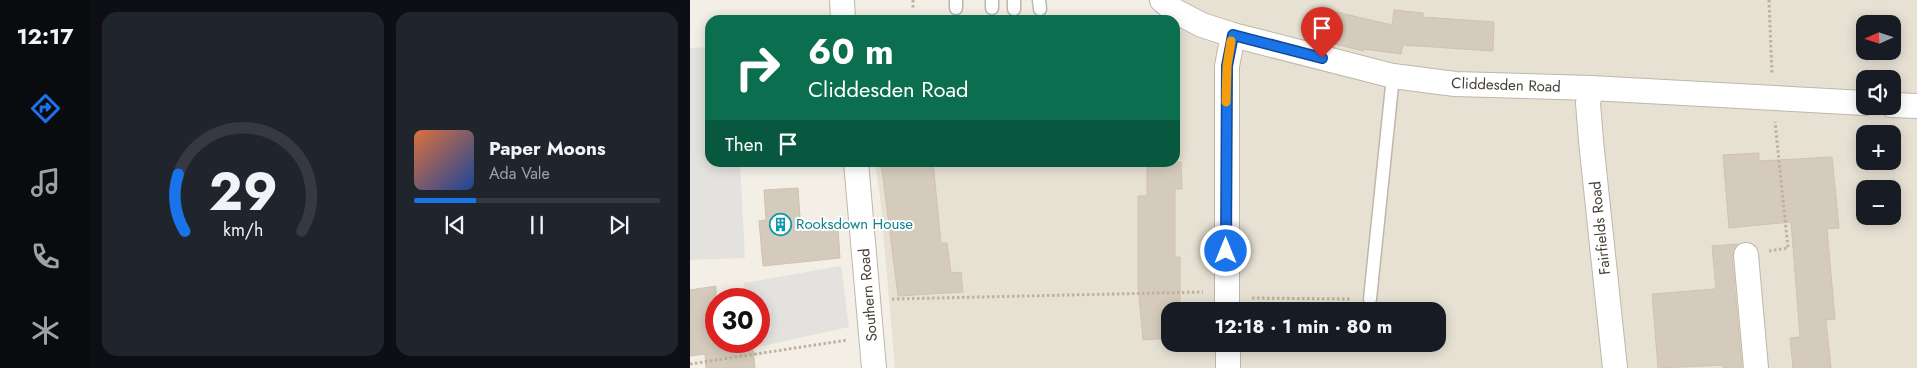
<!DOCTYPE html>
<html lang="en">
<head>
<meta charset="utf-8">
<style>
	:root { --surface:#171b24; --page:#20242c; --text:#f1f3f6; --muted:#9ea1a6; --line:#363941; --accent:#1a73e8 }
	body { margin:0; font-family:Jost,sans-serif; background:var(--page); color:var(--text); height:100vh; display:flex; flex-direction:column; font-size:19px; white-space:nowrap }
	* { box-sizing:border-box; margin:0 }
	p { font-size:16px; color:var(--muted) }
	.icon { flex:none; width:28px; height:28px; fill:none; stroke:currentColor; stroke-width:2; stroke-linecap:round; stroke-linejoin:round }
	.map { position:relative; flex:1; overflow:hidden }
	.sheet { display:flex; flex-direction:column; gap:12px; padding:12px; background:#0d0f14; width:600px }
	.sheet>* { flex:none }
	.hud { position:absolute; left:15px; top:15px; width:475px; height:152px; border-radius:15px; box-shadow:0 2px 12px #0003; background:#0b6e4f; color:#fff; overflow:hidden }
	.needle { width:32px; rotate:267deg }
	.buttons { position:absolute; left:1166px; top:15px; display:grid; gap:10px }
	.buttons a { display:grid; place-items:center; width:45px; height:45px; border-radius:10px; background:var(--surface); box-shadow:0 2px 12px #0003; font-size:25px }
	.speed { position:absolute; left:15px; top:288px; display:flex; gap:10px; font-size:25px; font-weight:700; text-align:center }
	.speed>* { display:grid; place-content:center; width:65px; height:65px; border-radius:50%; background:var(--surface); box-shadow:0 2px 12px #0003; line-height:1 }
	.speed .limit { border:8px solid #d22; background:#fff; color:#111 }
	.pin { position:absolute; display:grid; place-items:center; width:42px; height:42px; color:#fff; margin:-51px -21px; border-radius:50% 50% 50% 0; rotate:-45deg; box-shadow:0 0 5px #0007 }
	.pin .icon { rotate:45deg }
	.me { position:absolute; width:55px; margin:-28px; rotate:0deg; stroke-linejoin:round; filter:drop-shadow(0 0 4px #0008) }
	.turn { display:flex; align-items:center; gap:18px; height:105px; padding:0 20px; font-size:22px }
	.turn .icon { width:65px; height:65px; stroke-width:2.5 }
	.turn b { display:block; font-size:35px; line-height:42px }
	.then { display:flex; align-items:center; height:48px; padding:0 20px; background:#0003; gap:10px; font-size:19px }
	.sheet .widget { flex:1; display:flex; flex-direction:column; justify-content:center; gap:8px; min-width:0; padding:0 18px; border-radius:15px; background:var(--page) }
	.sheet .dial { align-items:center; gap:0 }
	.dial svg { height:130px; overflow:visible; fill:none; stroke:var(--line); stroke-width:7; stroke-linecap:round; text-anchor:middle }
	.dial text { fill:var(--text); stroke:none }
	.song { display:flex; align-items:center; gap:15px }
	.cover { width:60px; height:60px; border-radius:8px; background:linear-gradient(135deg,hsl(20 70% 55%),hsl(220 70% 35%)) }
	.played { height:5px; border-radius:2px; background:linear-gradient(90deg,var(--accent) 25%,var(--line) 25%) }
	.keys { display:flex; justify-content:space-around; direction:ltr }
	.sheet .tiles { flex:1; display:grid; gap:12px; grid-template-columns:repeat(2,1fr) }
	.trip { position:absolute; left:471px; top:302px; width:285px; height:50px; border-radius:15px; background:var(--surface); box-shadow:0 2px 12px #0003; font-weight:700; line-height:50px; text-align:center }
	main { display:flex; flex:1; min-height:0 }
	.tabs { display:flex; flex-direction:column; width:90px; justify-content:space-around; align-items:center; background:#090b0e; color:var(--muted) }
	.tabs .icon { width:35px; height:35px }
	.tabs .current { color:var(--accent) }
	.tabs b { font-size:22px; color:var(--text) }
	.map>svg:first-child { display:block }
	.residential { fill:#e7e1d4; fill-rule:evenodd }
	.parking { fill:#e4e2de }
	.building { fill:#d5cbbc; stroke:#d0c2af }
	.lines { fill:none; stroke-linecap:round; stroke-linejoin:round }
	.service-casing { stroke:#bfb7a9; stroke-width:15 }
	.minor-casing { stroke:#bfb7a9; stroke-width:26 }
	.path { stroke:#c0b29a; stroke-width:3; stroke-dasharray:2.5 2.5; stroke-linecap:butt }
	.service { stroke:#fff; stroke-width:12 }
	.minor { stroke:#fff; stroke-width:24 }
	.route-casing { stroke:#114b97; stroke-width:12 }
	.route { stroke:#1a73e8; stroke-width:9 }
	.slow { stroke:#f59e0b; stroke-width:9 }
	.labels { text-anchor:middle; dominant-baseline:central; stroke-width:4; stroke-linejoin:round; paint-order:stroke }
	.street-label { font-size:15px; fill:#463f36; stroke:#fff }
	.culture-label { font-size:15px; fill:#0d838f; stroke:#fff; text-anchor:start }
</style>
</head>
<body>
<main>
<nav class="tabs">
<b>12:17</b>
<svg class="icon current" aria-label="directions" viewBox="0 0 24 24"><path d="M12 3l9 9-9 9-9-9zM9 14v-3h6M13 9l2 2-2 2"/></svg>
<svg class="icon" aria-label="music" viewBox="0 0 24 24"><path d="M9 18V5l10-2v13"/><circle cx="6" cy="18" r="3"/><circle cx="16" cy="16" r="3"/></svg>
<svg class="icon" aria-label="phone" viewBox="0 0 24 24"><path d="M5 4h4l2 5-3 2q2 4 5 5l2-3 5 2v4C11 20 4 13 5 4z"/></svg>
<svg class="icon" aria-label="climate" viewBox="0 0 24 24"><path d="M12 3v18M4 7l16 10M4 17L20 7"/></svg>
</nav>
<section class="sheet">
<div class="tiles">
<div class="widget dial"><svg viewBox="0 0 100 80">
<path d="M14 69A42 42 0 1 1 86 69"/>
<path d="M14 69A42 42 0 0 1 10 34" stroke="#1a73e8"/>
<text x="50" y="56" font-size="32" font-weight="700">29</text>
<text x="50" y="72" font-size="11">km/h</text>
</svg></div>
<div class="widget">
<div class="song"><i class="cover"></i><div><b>Paper Moons</b><p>Ada Vale</p></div></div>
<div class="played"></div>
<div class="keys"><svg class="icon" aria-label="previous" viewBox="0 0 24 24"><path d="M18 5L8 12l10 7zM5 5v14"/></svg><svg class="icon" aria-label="pause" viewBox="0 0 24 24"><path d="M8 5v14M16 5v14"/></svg><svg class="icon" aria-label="next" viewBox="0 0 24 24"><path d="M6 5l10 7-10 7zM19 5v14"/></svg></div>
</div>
</div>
</section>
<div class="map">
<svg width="1227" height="368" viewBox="0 0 1227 368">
	<rect width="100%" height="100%" fill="#f3efe6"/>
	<!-- residential -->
	<path class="residential" d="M493 0H1227V368H205L190 196 185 163 485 162V26ZM1175 24H1202V51H1175ZM1175 79H1202V106H1175ZM1175 134H1202V161H1175ZM1175 189H1202V216H1175ZM480 311H748V344H480Z"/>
	<!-- parking -->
	<g class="parking">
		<polygon points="20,47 20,162 50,163 55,258 0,260 0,48"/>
		<polygon points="151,266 159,327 63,348 62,341 69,341 69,299 56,299 54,283"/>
	</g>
	<!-- building -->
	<g class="building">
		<polygon points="704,10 733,13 733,17 804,22 803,51 713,45 711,54 673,49 673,51 637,42 642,11 702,25"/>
		<polygon points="1069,153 1069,161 1142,157 1149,228 1137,229 1145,319 1136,320 1141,368 1103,368 1100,338 1110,337 1101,222 1039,228 1033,155"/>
		<polygon points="191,162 243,162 251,243 257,243 261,273 271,272 273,292 208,296"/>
		<polygon points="457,162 491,162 492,189 485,189 485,257 490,257 490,311 480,311 480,338 453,340 448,284 448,196 457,196"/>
		<polygon points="108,188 111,232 148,228 150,258 73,266 69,221 76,220 74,190"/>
		<polygon points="1048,244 1042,256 1052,368 1033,368 1033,365 968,368 962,294 1026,289 1022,246"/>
		<polygon points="26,286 26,341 62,341 65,368 16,368 15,354 0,356 0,290"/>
	</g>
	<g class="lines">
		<defs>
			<g id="service">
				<polyline points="266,0 266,8"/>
				<polyline points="302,0 302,8"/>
				<polyline points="324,0 324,9"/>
				<polyline points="349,0 350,9"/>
				<polyline points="680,299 703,76"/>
			</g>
			<g id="minor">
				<polyline points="152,0 153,20"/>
				<polyline points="472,0 485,11 512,25 543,35 703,76 765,84 901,88 1175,103"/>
				<polyline points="901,88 898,103 901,141 925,368"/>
				<polyline points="1202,105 1227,106"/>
				<polyline points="166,162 184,368"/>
				<polyline points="1056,255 1066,368"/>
				<polyline points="537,311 537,66 543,35"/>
				<polyline points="538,344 538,368"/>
			</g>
		</defs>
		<!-- service casing -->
		<use href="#service" class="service-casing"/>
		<!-- minor casing -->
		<use href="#minor" class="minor-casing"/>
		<!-- path -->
		<g class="path">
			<polyline points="223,0 223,8"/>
			<polyline points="1079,0 1082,74"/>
			<polyline points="1079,251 1098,248 1085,122"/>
			<polyline points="562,298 661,299"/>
			<polyline points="202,299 513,292"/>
			<polyline points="0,364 158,340"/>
		</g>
		<!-- service -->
		<use href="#service" class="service"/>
		<!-- minor -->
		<use href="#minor" class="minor"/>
	</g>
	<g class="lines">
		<defs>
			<polyline id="route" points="536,251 537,66 543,35 632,58"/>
		</defs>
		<!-- route casing -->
		<use href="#route" class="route-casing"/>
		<!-- route -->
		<use href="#route" class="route"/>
		<!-- slow -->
		<polyline class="slow" points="536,102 537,66 541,41"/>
	</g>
	<!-- icons -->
	<defs>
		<symbol id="building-ring" viewBox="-11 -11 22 22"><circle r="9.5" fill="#fff" stroke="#0f9aa8" stroke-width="1.5"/><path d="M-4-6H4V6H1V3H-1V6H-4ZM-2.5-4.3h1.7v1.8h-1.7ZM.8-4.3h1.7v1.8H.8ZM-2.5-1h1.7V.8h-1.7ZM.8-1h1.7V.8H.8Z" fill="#0f9aa8"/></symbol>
	</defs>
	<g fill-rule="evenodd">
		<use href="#building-ring" x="78" y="212" width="25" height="25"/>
	</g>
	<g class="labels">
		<!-- street labels -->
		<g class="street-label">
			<text transform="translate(816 85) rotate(2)">Cliddesden Road</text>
			<text transform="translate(910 228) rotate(-96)">Fairfields Road</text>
			<text transform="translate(178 295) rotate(-95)">Southern Road</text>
		</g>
		<!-- culture labels -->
		<g class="culture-label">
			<text x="106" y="224">Rooksdown House</text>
		</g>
	</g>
</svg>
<div class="buttons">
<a><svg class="needle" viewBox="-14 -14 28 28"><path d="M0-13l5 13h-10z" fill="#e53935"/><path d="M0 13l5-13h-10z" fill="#9ea1a6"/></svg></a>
<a><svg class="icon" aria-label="sound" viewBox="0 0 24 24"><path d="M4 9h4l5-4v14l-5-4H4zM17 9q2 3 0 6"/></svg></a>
<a>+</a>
<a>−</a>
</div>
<div class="speed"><div class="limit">30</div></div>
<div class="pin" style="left:632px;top:58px;background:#d93025"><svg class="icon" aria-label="arrive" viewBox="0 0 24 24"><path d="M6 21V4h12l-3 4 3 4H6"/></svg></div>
<svg class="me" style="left:536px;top:251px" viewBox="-20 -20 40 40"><circle r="17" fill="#1a73e8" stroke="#fff" stroke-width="3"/><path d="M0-11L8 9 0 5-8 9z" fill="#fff"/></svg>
<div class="trip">12:18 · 1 min · 80 m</div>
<div class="hud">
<div class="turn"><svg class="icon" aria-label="right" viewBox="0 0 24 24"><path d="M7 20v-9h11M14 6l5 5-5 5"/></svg><div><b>60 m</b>Cliddesden Road</div></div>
<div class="then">Then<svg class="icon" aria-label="arrive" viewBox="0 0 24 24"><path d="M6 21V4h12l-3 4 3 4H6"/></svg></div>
</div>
</div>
</main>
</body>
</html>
